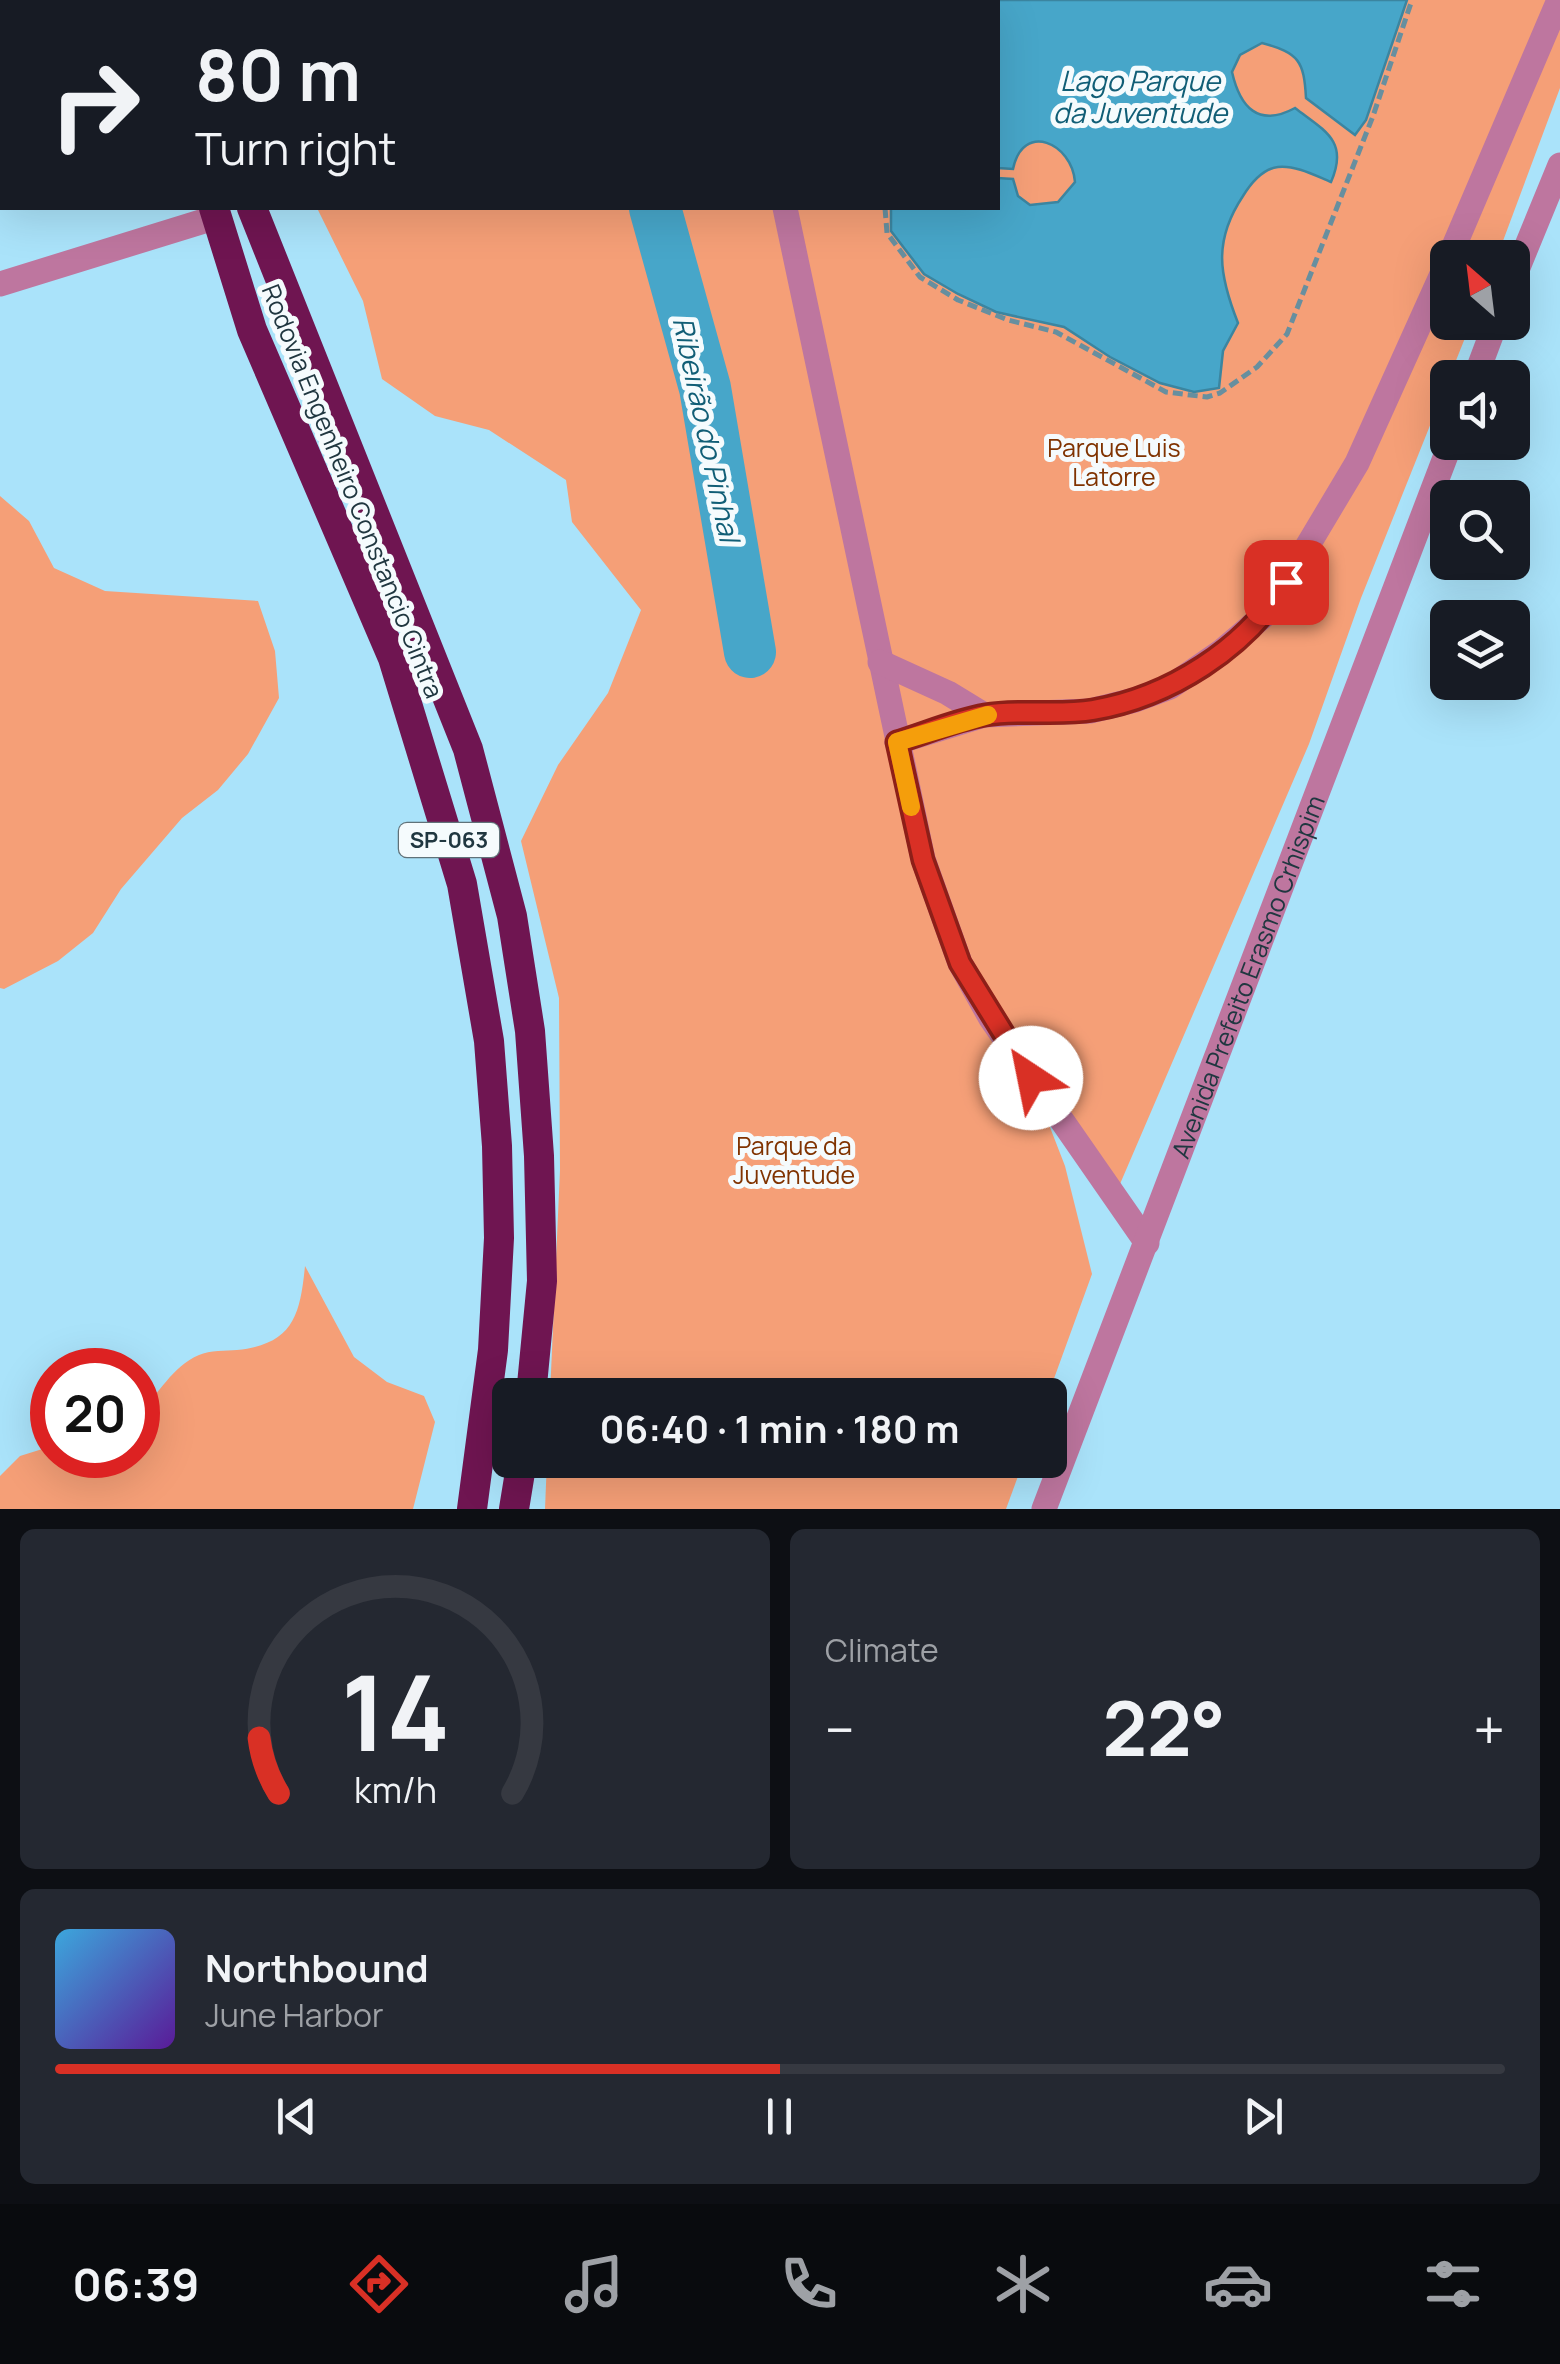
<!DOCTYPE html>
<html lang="en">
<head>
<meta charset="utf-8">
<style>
	:root { --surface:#171b24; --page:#242831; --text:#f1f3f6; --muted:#9ea1a6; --line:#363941; --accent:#d93025 }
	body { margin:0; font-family:Manrope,sans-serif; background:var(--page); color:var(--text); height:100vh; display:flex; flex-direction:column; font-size:38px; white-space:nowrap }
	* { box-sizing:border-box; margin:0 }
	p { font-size:32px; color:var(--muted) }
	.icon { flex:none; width:55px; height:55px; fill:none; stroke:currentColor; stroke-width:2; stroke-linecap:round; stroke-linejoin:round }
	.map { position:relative; height:1509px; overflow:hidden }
	.side { display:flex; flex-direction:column; gap:20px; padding:20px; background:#0d0f14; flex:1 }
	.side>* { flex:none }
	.top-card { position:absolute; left:0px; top:0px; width:1000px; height:210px; box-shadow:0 10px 40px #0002; background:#171b24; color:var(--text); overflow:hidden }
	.needle { width:65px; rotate:332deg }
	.tools { position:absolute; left:1430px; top:240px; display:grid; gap:20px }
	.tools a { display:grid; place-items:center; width:100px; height:100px; border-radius:15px; background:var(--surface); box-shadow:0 10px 40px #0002; font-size:50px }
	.speed { position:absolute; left:30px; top:1348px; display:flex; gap:20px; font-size:50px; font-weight:700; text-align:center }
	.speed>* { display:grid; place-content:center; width:130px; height:130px; border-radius:50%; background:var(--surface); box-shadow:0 10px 40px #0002; line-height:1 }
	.speed .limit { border:15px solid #d22; background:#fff; color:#111 }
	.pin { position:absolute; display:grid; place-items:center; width:85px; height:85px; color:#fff; margin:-42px; border-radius:20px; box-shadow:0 5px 15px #0006 }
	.me { position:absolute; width:110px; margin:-55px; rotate:326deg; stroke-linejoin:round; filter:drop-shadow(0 0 8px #0008) }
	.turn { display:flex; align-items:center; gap:35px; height:210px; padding:0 30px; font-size:45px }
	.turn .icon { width:130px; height:130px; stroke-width:2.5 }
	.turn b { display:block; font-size:70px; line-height:85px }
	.big { font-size:75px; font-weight:700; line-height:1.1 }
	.side .tile { flex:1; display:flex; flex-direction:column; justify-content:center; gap:15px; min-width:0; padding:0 35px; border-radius:15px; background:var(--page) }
	.side .dial { align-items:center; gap:0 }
	.dial svg { height:260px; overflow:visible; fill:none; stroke:var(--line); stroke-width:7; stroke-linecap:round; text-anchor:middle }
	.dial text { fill:var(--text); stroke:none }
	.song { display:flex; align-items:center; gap:30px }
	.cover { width:120px; height:120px; border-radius:15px; background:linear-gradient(135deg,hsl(200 70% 55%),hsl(270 70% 35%)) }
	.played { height:10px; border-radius:5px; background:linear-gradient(90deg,var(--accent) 50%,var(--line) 50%) }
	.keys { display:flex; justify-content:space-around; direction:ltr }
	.heat { display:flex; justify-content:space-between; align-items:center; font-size:55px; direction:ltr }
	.side .tiles { flex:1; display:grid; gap:20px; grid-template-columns:1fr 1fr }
	.tile:last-child { grid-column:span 2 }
	.trip { position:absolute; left:492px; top:1378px; width:575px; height:100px; border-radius:15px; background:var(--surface); box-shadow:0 10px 40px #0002; font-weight:700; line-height:100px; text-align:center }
	.tabs { display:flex; height:160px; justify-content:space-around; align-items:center; background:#090b0e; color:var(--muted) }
	.tabs .icon { width:70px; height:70px }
	.tabs .current { color:var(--accent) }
	.tabs b { font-size:45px; color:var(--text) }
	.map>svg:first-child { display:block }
	.green { fill:#f59f77 }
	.water { fill:#47a6c9; stroke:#3b85a0; stroke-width:2.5 }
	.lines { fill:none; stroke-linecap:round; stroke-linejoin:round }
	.river { stroke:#47a6c9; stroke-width:52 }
	.path { stroke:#678f9f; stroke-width:5; stroke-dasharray:10 5; stroke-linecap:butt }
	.minor { stroke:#be769f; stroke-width:25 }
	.highway { stroke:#6f1551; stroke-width:30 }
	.route-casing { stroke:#8d1f18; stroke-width:25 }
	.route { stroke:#d93025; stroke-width:18 }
	.slow { stroke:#f59e0b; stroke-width:18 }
	.labels { text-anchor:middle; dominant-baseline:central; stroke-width:10; stroke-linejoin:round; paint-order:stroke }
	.shield { fill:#f5fbfd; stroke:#607279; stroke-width:2.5 }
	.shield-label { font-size:22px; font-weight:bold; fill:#203740 }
	.park-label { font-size:25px; fill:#803301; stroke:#f5fbfd }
	.street-label { font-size:25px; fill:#203740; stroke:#f5fbfd }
	.water-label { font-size:28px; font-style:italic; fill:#115e76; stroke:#f5fbfd }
</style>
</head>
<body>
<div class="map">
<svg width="1560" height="1509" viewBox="0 0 1560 1509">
	<rect width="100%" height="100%" fill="#aae3fa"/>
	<!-- green -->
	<g class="green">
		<polygon points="230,0 724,0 725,2 230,2"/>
		<polygon points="726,0 1560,0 1560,88 1497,257 1448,258 1448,322 1471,323 1361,598 1309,744 1120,1184 1046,1117 1065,1166 1092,1274 1048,1395 550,1395 560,1170 559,998 521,841 558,765 608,693 641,610 572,522 566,480 489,430 435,416 382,379 363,301 317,208 998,208 998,2"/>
		<polygon points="0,496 29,521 54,568 105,591 258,601 275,651 279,698 248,754 218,790 182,818 121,889 93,933 58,961 4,989 0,988"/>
		<path d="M305 1266 354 1357 387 1382 424 1396 435 1422 413 1509H0V1476L20 1456 52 1446V1455H138V1413C159 1395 172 1366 199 1355 210 1350 226 1351 237 1350 293 1344 300 1316 305 1266Z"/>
		<polygon points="547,1460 1024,1460 1006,1509 545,1509"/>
	</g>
	<!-- water -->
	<path class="water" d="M866 0H1407L1366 120 1355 135 1306 98C1304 61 1299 53 1262 43L1240 55 1232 72C1240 107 1258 128 1295 108 1325 131 1349 141 1331 182 1316 176 1296 165 1278 167 1262 169 1251 183 1243 196 1213 241 1219 275 1238 323L1223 351 1219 388 1194 392 1160 383 1110 357 1064 327 996 312 958 294 924 274 891 231V208H998V178L1013 179 1018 196 1030 205 1058 202 1075 182C1072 143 1023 121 1013 169L998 168V2Z"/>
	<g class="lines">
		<!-- river -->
		<g class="river">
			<polyline points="597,0 598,2"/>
			<polyline points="655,208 705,388 750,652"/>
		</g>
		<!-- path -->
		<g class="path">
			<polyline points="862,0 862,2"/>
			<polyline points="885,208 887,233 920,277 958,300 1008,320 1056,332 1166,392 1207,397 1220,393 1257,367 1287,334 1373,116 1412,0"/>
		</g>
		<!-- minor -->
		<g class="minor">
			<polyline points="82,0 84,2"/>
			<polyline points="741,0 742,2"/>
			<polyline points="785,208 923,859 960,963 990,1017 1147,1243"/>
			<polyline points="1449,258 1559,0"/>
			<polyline points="1512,282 1560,165"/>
			<polyline points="0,284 217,217"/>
			<polyline points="1475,378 1496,322"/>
			<polyline points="880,662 948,693 984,715"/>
			<polyline points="897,742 984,715 1090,711 1135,700 1170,687 1222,651 1268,612 1357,463 1448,261"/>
			<path id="s1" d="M1044 1509 1451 442"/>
		</g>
		<!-- highway -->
		<g class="highway">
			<polyline points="158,0 159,2"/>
			<polyline points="202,0 203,2"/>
			<polyline points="214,208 252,330 393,658 462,884 489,1041 497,1146 499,1238 493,1350 472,1509"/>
			<polyline points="252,208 468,749 512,916 530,1031 539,1156 542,1281 531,1395"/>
			<polyline points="514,1509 522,1460"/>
		</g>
	</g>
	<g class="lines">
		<defs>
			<path id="route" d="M1031 1078 960 963 923 860 897 742C926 733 956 720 985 715 1021 709 1058 716 1093 710 1169 697 1246 649 1286 582"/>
		</defs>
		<!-- route casing -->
		<use href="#route" class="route-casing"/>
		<!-- route -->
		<use href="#route" class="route"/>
		<!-- slow -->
		<polyline class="slow" points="911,807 897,742 988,715"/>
	</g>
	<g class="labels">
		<!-- shield labels -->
		<rect class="shield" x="399" y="823" width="100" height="34" rx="8"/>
		<g class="shield-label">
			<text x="449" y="840">SP-063</text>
		</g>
		<!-- park labels -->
		<g class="park-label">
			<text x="1114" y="447">Parque Luis<tspan x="1114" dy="29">Latorre</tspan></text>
			<text x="794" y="1145">Parque da<tspan x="794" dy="29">Juventude</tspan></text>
		</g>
		<!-- street labels -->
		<g class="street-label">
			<text transform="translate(353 491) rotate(68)">Rodovia Engenheiro Constancio Cintra</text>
			<text stroke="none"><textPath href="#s1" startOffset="570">Avenida Prefeito Erasmo Crhispim</textPath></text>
		</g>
		<!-- water labels -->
		<g class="water-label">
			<text x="1140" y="80">Lago Parque<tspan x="1140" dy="32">da Juventude</tspan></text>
			<text transform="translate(707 429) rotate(78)">Ribeirão do Pinhal</text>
		</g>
	</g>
</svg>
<div class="tools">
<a><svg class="needle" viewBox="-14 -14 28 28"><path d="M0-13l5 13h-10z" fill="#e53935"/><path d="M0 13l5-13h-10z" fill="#9ea1a6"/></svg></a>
<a><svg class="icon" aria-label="sound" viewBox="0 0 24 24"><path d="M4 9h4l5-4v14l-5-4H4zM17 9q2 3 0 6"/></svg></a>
<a><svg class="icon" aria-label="search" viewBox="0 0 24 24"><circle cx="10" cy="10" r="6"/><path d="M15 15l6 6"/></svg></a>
<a><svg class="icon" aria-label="layers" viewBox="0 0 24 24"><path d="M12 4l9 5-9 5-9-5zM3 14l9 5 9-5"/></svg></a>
</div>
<div class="speed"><div class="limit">20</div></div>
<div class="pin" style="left:1286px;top:582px;background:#d93025"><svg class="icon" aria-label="arrive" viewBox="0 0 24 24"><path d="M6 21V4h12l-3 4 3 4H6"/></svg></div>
<svg class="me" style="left:1031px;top:1078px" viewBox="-20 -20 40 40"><circle r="19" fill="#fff"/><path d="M0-13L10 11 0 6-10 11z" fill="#d93025"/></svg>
<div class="trip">06:40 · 1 min · 180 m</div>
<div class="top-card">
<div class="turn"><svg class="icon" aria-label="right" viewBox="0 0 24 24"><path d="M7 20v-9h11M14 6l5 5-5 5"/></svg><div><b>80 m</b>Turn right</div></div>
</div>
</div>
<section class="side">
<div class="tiles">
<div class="tile dial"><svg viewBox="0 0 100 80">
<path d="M14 69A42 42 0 1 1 86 69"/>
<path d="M14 69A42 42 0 0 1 8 52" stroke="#d93025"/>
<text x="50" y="56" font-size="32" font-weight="700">14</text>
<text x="50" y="72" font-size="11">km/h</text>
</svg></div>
<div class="tile"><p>Climate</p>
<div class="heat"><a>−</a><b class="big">22°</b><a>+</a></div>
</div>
<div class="tile">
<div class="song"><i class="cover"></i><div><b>Northbound</b><p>June Harbor</p></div></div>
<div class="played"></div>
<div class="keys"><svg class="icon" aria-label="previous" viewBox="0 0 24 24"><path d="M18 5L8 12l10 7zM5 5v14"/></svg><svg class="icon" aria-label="pause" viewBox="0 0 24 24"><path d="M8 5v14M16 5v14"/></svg><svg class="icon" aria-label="next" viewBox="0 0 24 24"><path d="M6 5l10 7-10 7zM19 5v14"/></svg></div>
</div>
</div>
</section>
<nav class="tabs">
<b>06:39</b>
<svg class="icon current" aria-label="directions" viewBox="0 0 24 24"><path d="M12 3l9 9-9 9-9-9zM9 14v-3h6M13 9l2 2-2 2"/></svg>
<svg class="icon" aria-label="music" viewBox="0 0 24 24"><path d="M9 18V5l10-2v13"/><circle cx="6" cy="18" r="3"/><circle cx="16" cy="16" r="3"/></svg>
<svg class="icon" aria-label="phone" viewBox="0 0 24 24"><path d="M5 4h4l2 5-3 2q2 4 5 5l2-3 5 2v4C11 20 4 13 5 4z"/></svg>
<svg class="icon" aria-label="climate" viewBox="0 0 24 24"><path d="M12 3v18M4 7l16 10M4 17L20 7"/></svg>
<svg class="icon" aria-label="car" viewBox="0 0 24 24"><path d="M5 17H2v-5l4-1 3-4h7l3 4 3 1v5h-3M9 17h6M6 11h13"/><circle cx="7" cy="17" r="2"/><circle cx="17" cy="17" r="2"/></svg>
<svg class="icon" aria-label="filters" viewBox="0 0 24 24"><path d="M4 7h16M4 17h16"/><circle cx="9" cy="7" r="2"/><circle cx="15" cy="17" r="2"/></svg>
</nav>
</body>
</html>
